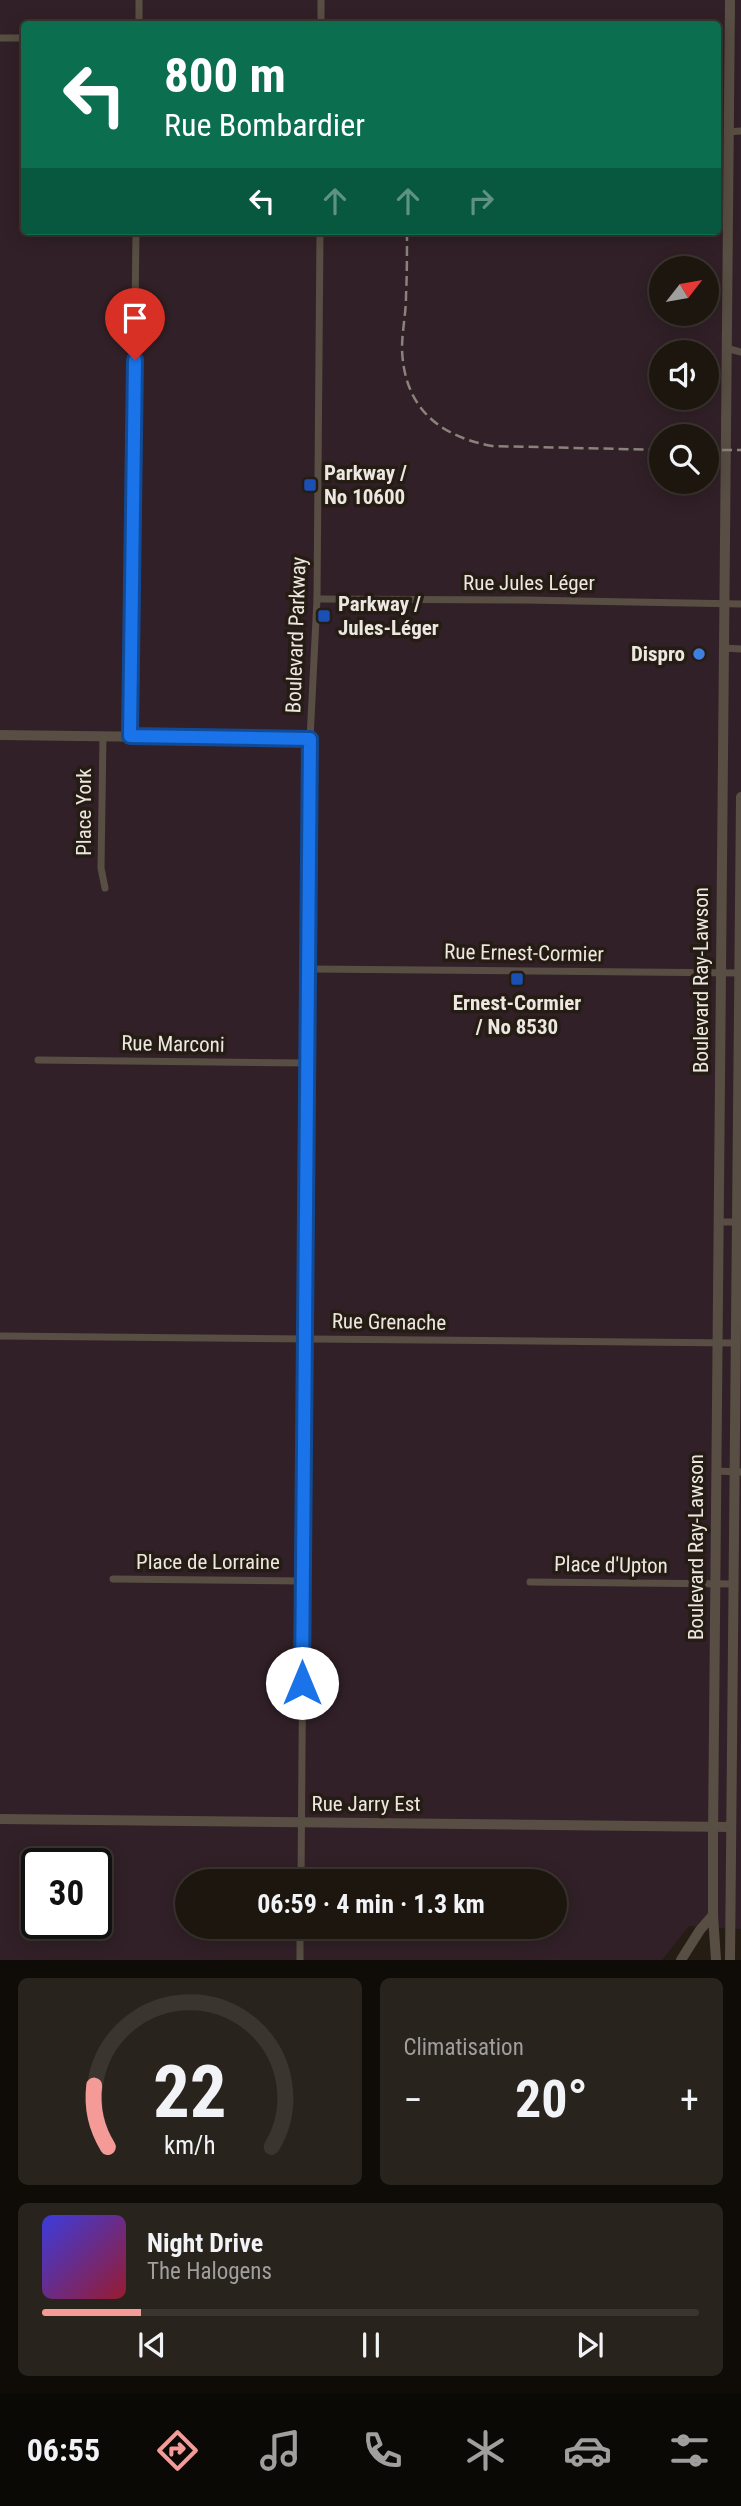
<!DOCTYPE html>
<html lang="fr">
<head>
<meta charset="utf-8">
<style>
	:root { --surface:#1c160f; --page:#29231d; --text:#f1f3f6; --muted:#a09f9e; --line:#3a352f; --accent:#f59b97 }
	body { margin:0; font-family:"Roboto Condensed",sans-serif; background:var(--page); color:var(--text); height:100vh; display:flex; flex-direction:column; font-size:26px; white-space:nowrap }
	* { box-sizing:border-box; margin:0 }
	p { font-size:23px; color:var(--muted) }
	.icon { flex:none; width:38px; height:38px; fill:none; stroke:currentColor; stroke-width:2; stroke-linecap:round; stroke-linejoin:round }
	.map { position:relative; height:1960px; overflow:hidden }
	.details { display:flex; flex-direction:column; gap:18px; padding:18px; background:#0f0c08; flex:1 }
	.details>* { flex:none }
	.hud { position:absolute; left:21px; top:21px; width:700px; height:214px; border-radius:7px; box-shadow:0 4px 18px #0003,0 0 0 2px var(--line); background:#0b6e4f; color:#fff; overflow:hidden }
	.needle { width:46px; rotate:59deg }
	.buttons { position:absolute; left:649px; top:256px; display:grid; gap:14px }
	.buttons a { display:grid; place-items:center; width:70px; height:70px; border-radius:50%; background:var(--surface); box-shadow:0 4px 18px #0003,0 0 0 2px var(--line); font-size:35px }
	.speed { position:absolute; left:21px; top:1848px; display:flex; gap:14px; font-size:35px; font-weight:700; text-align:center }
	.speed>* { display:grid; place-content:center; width:91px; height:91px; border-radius:50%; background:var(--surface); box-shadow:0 4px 18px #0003,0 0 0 2px var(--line); line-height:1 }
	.speed .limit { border:4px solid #111; border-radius:10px; background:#fff; color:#111 }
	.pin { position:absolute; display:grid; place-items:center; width:60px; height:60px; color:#fff; margin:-72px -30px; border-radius:50% 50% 50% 0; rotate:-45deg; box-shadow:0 0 7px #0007 }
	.pin .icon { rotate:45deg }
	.me { position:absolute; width:77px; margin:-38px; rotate:0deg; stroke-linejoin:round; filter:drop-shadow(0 0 5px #0008) }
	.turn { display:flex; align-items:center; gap:24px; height:147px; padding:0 28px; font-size:32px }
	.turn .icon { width:91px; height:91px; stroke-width:2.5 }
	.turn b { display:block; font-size:49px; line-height:60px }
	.lanes { display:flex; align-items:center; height:66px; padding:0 28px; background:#0003; justify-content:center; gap:35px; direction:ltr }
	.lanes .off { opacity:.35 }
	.big { font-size:52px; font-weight:700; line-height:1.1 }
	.details .card { flex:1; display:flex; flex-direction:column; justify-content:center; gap:10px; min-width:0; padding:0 24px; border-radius:10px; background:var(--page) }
	.details .dial { align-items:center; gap:0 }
	.dial svg { height:182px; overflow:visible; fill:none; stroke:var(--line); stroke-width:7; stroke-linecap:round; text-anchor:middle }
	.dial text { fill:var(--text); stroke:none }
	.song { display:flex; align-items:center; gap:21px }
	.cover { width:84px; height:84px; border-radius:10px; background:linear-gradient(135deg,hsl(240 70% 55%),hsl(350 70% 35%)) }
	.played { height:7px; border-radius:4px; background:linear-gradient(90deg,var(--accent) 15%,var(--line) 15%) }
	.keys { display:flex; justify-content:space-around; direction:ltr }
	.heat { display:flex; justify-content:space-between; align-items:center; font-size:38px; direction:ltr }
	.details .tiles { flex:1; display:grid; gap:18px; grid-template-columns:1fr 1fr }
	.card:last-child { grid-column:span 2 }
	.trip { position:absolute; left:175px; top:1869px; width:392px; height:70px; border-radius:35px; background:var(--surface); box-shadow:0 4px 18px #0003,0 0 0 2px var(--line); font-weight:700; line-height:70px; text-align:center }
	.tabs { display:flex; height:112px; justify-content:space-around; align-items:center; background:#0b0906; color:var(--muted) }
	.tabs .icon { width:49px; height:49px }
	.tabs .current { color:var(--accent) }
	.tabs b { font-size:32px; color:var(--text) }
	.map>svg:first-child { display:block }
	.industrial { fill:#312027; fill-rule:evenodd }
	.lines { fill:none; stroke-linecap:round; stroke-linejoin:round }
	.minor { stroke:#584e43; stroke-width:7 }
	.tertiary { stroke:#584e43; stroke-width:10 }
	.rail { stroke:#8a837c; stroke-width:2.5; stroke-dasharray:10 5; stroke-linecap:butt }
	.route-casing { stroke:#114b97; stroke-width:18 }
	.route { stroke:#1a73e8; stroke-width:12 }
	.transit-dot { fill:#1a4fb4; stroke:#251d14; stroke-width:2.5 }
	.shop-dot { fill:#3f7fe0; stroke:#251d14; stroke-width:2.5 }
	.labels { text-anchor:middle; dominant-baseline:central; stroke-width:7; stroke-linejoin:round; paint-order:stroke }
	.poi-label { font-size:21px; font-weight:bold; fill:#ede7e1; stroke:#251d14; text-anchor:start }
	.street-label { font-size:21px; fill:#ede7e1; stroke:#251d14 }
</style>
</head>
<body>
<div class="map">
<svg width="741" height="1960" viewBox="0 0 741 1960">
	<rect width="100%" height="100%" fill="#251d14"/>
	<!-- industrial -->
	<path class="industrial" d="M0 0H741V1929L689 1926 662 1960H0ZM24 24H718V231H24ZM662 268H707V313H662ZM662 352H707V397H662ZM662 436H707V481H662ZM37 1864H96V1923H37ZM187 1881H555V1927H187Z"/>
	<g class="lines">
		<!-- minor -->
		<g class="minor">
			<polyline points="139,24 139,0"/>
			<polyline points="321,24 321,0"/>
			<polyline points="0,38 24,38"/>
			<polyline points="728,132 741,131"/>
			<polyline points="726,348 741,352"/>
			<polyline points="317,599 524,600 741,604"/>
			<polyline points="724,648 741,649"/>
			<polyline points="103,736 101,868 105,888"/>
			<polyline points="130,736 136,231"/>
			<polyline points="309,969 739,973"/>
			<polyline points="38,1060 307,1063"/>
			<polyline points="719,1222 740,1222"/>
			<polyline points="0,1336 736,1343"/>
			<polyline points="716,1471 741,1472"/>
			<polyline points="113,1579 303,1581"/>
			<polyline points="530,1582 734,1584"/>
			<polyline points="301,1881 310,739 317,599 320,231"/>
			<polyline points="300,1960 300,1927"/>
		</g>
		<!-- tertiary -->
		<g class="tertiary">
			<polyline points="0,735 310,739"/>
			<polyline points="0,1819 731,1827"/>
			<polyline points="681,1960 700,1930 713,1915"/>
			<polyline points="716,1960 713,1915 713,1835 730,0"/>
			<polyline points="730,1960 741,797"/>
		</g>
		<!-- rail -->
		<g class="rail">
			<path d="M407 231C407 253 407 274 406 296 406 314 402 331 402 349 404 407 438 436 492 446L662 450"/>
			<polyline points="707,450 741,450"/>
		</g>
	</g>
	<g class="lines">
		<defs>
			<polyline id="route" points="135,360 130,736 310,739 302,1683"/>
		</defs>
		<!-- route casing -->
		<use href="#route" class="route-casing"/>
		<!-- route -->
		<use href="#route" class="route"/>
	</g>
	<!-- markers -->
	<g class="transit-dot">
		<rect x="303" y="478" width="14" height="14" rx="3.5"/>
		<rect x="317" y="609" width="14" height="14" rx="3.5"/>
		<rect x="510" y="972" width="14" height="14" rx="3.5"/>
	</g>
	<circle class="shop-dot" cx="699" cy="654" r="7"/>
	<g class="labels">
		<!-- poi labels -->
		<g class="poi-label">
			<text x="324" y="473">Parkway /<tspan x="324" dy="24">No 10600</tspan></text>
			<text x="338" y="604">Parkway /<tspan x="338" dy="24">Jules-Léger</tspan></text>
			<text x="685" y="654" text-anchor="end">Dispro</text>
			<text x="517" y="1003" text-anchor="middle">Ernest-Cormier<tspan x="517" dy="24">/ No 8530</tspan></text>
		</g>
		<!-- street labels -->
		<g class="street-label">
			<text x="529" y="583">Rue Jules Léger</text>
			<text transform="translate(296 635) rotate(-88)">Boulevard Parkway</text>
			<text transform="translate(84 812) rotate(-90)">Place York</text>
			<text transform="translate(524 953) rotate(1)">Rue Ernest-Cormier</text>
			<text transform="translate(701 980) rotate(-90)">Boulevard Ray-Lawson</text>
			<text transform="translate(173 1044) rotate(1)">Rue Marconi</text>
			<text transform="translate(389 1322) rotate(1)">Rue Grenache</text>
			<text transform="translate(696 1547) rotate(-90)">Boulevard Ray-Lawson</text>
			<text x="208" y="1562">Place de Lorraine</text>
			<text transform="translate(611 1565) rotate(1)">Place d'Upton</text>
			<text x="366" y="1804">Rue Jarry Est</text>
		</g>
	</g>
</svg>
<div class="buttons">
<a><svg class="needle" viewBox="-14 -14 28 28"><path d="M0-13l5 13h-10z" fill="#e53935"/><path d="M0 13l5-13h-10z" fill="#a09f9e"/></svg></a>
<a><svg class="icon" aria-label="sound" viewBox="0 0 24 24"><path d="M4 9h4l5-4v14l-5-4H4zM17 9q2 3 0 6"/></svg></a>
<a><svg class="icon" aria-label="search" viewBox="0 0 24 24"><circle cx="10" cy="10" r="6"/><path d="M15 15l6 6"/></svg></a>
</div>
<div class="speed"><div class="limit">30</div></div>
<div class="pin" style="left:135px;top:360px;background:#d93025"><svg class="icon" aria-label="arrive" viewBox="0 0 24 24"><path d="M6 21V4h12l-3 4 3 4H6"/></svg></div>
<svg class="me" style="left:302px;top:1683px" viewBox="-20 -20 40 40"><circle r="19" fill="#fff"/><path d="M0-13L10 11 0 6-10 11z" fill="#1a73e8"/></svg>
<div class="trip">06:59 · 4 min · 1.3 km</div>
<div class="hud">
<div class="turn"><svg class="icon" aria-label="left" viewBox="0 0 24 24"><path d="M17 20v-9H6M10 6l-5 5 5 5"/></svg><div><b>800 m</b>Rue Bombardier</div></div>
<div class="lanes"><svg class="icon" aria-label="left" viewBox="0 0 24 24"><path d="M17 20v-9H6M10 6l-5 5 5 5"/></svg><svg class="icon off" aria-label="ahead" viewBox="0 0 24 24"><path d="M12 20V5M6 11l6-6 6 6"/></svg><svg class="icon off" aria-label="ahead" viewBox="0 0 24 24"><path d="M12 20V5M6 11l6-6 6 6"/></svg><svg class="icon off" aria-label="right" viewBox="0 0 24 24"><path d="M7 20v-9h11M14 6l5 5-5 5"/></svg></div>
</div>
</div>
<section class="details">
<div class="tiles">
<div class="card dial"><svg viewBox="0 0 100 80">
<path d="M14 69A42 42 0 1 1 86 69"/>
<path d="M14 69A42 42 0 0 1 8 42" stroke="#f59b97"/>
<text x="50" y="56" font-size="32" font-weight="700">22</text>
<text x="50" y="72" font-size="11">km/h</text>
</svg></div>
<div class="card"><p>Climatisation</p>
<div class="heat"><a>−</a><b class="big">20°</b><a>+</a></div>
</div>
<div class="card">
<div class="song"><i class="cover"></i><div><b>Night Drive</b><p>The Halogens</p></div></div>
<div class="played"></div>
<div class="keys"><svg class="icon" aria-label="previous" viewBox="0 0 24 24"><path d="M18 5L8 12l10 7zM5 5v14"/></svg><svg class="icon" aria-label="pause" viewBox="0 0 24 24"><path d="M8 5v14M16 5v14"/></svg><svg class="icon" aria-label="next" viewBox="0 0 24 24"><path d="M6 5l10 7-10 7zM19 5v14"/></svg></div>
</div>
</div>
</section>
<nav class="tabs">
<b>06:55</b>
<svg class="icon current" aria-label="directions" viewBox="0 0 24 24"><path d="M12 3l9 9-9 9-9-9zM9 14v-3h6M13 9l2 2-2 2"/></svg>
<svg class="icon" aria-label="music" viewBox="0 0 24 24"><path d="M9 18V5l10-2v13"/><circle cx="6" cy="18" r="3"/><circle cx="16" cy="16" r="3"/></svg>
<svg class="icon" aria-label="phone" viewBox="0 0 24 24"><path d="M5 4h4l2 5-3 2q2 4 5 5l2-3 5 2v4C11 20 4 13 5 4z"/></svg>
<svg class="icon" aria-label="climate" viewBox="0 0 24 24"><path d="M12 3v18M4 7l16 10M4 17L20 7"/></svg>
<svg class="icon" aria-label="car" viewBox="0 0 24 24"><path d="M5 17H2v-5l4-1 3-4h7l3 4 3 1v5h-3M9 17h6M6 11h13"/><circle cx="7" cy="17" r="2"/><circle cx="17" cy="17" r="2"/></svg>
<svg class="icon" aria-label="filters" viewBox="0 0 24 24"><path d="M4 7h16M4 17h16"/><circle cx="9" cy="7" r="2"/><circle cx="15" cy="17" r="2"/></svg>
</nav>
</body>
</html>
